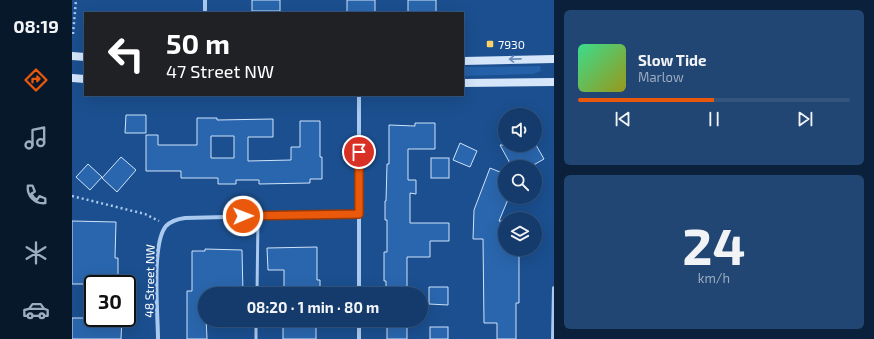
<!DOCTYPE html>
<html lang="en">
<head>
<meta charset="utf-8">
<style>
	:root { --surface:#143b6b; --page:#214673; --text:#f1f3f6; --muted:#9dadc1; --line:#33557e; --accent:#ea580c }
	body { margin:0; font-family:"Exo 2",sans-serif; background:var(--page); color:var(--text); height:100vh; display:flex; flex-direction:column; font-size:15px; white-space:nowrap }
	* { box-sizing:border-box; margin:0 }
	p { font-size:13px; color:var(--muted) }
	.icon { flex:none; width:22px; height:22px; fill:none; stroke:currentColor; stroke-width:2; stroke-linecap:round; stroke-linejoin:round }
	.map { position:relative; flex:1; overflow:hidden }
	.side { display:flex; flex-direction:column; gap:10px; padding:10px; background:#0b203b; width:320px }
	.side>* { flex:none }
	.top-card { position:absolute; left:12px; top:12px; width:380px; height:84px; border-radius:0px; box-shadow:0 4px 16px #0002,0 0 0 1px var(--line); background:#202124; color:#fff; overflow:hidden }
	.buttons { position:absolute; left:426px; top:108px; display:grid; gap:8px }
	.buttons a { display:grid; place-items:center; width:44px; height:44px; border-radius:50%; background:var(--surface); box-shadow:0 4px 16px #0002,0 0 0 1px var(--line); font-size:20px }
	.speed { position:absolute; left:12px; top:275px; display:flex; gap:8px; font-size:20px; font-weight:700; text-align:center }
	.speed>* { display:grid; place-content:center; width:52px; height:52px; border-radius:50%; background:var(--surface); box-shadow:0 4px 16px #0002,0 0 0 1px var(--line); line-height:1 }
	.speed .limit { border:2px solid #111; border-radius:6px; background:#fff; color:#111 }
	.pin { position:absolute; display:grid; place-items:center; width:34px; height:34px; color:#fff; margin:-17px; border:2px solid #fff; border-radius:50%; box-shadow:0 1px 4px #0007 }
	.me { position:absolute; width:44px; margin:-22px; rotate:89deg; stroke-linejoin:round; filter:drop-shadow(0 0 3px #0008) }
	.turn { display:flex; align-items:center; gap:14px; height:84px; padding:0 16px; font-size:18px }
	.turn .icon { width:52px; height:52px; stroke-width:2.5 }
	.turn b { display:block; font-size:28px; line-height:34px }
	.side .tile { flex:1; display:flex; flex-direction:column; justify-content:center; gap:6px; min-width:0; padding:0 14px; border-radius:6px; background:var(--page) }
	.side .dial { align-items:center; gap:0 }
	.dial b { font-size:52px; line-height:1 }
	.song { display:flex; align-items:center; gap:12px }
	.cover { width:48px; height:48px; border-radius:6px; background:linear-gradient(135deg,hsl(150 70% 55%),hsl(60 70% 35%)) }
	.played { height:4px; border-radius:2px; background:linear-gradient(90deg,var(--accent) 50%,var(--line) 50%) }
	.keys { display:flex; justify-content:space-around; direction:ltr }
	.trip { position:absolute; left:126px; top:287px; width:230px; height:40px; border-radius:20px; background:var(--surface); box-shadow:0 4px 16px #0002,0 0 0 1px var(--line); font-weight:700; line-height:40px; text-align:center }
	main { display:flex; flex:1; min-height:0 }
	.tabs { display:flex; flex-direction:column; width:72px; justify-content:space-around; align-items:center; background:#08182b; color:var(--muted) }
	.tabs .icon { width:28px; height:28px }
	.tabs .active { color:var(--accent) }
	.tabs b { font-size:18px; color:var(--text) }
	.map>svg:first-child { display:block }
	.green { fill:#2461a8 }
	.building { fill:#2a66ad; stroke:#cfe3fa; fill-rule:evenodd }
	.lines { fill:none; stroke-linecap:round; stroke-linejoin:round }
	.path { stroke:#a9c9ee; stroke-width:2.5; stroke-dasharray:2 3; stroke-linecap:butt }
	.lane { stroke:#a9c9ee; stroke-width:3 }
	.street { stroke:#a9c9ee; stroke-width:4 }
	.secondary { stroke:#d6e6fa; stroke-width:8 }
	.oneway { stroke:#668bba }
	.route-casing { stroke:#983908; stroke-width:10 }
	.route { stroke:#ea580c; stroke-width:7 }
	.poi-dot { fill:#ffd166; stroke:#1b4f8f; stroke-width:1.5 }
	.labels { text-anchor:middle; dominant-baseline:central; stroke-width:4; stroke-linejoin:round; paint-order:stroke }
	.poi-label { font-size:12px; fill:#fff; stroke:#1b4f8f; text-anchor:start }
	.street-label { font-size:12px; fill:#fff; stroke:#1b4f8f }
</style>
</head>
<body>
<main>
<nav class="tabs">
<b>08:19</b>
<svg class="icon active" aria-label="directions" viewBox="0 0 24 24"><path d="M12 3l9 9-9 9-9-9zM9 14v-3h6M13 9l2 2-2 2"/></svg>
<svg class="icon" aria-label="music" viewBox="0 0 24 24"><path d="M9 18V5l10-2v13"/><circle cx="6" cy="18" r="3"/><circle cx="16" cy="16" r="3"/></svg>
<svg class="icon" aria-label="phone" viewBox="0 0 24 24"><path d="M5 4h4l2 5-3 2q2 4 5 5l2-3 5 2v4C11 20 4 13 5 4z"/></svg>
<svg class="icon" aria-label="climate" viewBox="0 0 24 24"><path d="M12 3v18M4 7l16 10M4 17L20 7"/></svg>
<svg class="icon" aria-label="car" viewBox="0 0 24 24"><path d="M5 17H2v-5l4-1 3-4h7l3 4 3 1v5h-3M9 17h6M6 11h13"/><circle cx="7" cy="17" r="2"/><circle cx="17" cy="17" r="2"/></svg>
</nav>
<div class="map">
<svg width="482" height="339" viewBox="0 0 482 339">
	<rect width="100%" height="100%" fill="#1b4f8f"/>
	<!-- green -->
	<polygon class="green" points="468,66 469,71 461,74 391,76 391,67"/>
	<!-- building -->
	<g class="building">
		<rect x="180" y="0" width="28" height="11"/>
		<rect x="275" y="0" width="28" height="13"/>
		<rect x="336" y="0" width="28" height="12"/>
		<polygon points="54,115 74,115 74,133 53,133"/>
		<path d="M125 118H145V120L201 119V137H176V161L219 160V147H228V121H248V157H250V179H238V183L187 184V180H164V184H146V178H109V171H74V135H86V145H125ZM139 136H162V158H139Z"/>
		<polygon points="343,123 363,123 363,149 336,149 336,180 344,180 344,194 338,193 338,223 377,223 377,241 358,241 358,257 335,257 335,294 314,294 314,281 312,281 312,252 315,252 315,220 313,220 313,201 314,201 315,164 317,164 317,125 343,126"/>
		<polygon points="388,143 405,151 398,167 381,160"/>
		<polygon points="428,145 464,145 472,159 458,167 440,167"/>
		<polygon points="49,157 64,170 45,192 30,178"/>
		<rect x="359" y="158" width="18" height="20"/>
		<polygon points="16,164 30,177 18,190 4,177"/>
		<polygon points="418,168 433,174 433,197 437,197 427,221 433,221 433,249 447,249 447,303 444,303 444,339 425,339 425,323 412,323 411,239 401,239 402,210"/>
		<polygon points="0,221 44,222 43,258 46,258 46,276 43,276 43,284 0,284"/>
		<polygon points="245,247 245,280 248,280 248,294 212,294 212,270 196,270 195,248"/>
		<polygon points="133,249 170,250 171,294 133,294 135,339 115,339 115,291 120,291 120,251 133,251"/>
		<polygon points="357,287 376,287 376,305 357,304"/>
		<polygon points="0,318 50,318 49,339 0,339"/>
		<rect x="211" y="320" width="33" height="19"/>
		<rect x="315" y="320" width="20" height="19"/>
		<rect x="358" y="327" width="18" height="12"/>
	</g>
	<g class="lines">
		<!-- path -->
		<g class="path">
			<polyline points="1,34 4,0"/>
			<polyline points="0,196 73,214 87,221"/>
		</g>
		<!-- lane -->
		<g class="lane">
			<polyline points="185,294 186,216"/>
			<polyline points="184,339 184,320"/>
		</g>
		<!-- street -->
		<g class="street">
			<polyline points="133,0 133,13"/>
			<polyline points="287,294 287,95"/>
			<path d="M86 339C86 314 79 244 94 226 99 221 106 219 113 218L287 214"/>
			<polyline points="287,339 287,320"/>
			<polyline points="481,339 482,288"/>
		</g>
		<!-- secondary -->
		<g class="secondary">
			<polyline points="0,56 13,57"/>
			<polyline points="391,61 482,59"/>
			<polyline points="0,78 13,79"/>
			<polyline points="391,83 482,82"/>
		</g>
	</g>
	<!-- one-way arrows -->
	<defs><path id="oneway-shaft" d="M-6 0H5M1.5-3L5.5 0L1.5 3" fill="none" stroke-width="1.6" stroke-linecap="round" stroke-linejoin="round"/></defs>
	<use class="oneway" href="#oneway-shaft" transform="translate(443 59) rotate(179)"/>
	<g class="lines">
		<defs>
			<polyline id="route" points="171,216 287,214 287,152"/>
		</defs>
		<!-- route casing -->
		<use href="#route" class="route-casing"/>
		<!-- route -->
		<use href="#route" class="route"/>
	</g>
	<!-- markers -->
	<rect class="poi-dot" x="414" y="40" width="8" height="8" rx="2"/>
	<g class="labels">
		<!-- poi labels -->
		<g class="poi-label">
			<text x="426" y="44">7930</text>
		</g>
		<!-- street labels -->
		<g class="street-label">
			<text transform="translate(77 281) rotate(-89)">48 Street NW</text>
		</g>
	</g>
</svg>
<div class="buttons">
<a><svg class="icon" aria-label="sound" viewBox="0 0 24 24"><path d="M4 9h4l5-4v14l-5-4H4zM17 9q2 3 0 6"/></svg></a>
<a><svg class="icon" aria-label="search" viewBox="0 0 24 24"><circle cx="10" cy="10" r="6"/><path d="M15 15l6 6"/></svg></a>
<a><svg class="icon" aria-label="layers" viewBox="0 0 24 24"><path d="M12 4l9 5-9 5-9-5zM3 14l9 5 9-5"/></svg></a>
</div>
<div class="speed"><div class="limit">30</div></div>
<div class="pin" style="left:287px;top:152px;background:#d93025"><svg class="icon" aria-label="arrive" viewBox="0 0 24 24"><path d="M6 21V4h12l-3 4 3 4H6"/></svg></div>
<svg class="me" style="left:171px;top:216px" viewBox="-20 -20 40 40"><circle r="17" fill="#ea580c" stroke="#fff" stroke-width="3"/><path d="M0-11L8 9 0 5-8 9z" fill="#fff"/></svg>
<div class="trip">08:20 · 1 min · 80 m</div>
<div class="top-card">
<div class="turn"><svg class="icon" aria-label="left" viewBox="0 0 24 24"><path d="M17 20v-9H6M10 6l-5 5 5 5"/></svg><div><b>50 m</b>47 Street NW</div></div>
</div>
</div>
<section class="side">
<div class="tile">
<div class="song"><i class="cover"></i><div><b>Slow Tide</b><p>Marlow</p></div></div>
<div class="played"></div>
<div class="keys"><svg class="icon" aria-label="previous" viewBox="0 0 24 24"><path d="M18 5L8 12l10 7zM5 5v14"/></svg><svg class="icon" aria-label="pause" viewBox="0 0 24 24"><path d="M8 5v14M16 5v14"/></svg><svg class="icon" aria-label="next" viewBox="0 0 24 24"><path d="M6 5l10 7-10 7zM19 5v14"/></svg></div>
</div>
<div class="tile dial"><b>24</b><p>km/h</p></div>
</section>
</main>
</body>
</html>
